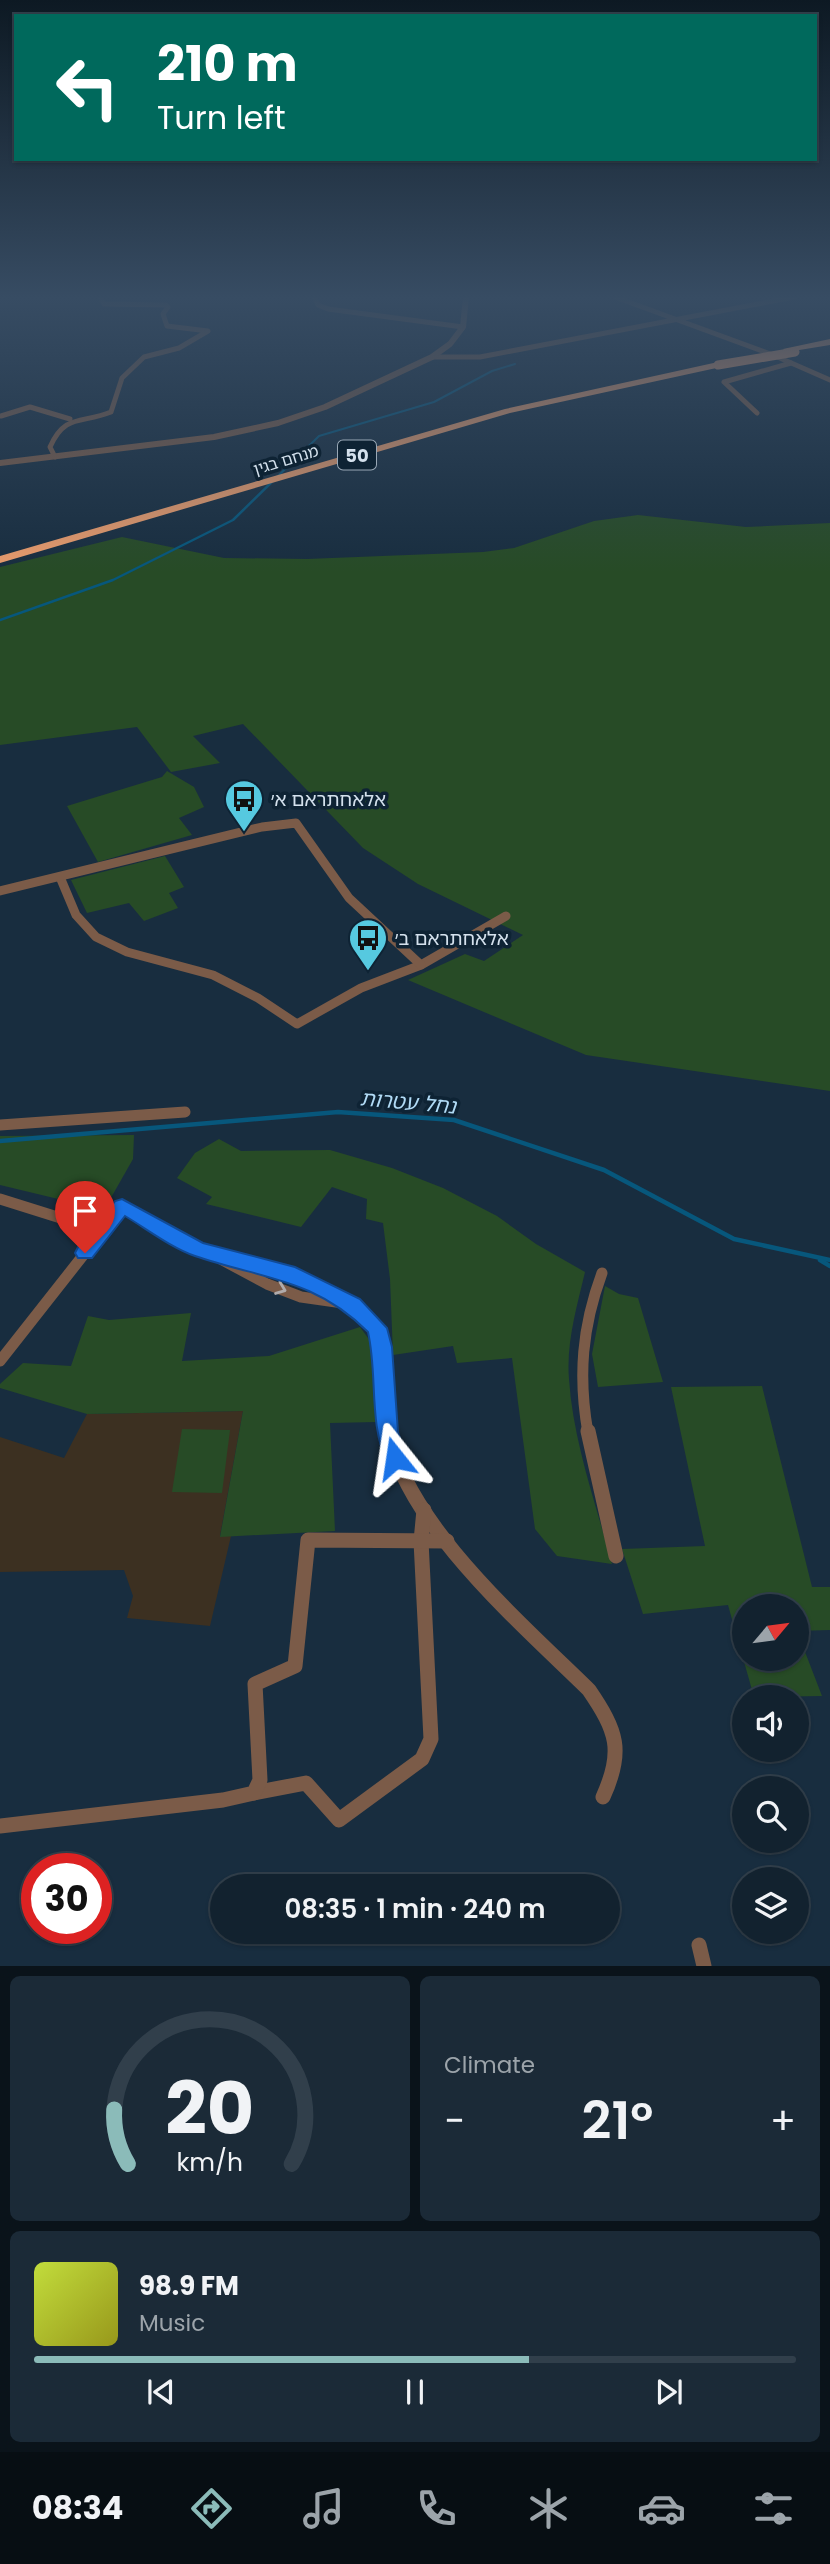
<!DOCTYPE html>
<html lang="en">
<head>
<meta charset="utf-8">
<style>
	:root { --surface:#12222f; --page:#1b2a37; --text:#f1f3f6; --muted:#9ca4aa; --line:#313f4b; --accent:#8bbbb9 }
	body { margin:0; font-family:Poppins,"Noto Sans Hebrew",sans-serif; background:var(--page); color:var(--text); height:100vh; display:flex; flex-direction:column; font-size:26px; white-space:nowrap }
	* { box-sizing:border-box; margin:0 }
	p { font-size:23px; color:var(--muted) }
	.icon { flex:none; width:38px; height:38px; fill:none; stroke:currentColor; stroke-width:2; stroke-linecap:round; stroke-linejoin:round }
	.map { position:relative; height:1966px; overflow:hidden }
	.details { display:flex; flex-direction:column; gap:10px; padding:10px; background:#0a131a; flex:1 }
	.details>* { flex:none }
	.guide { position:absolute; left:14px; top:14px; width:803px; height:147px; border-radius:0px; box-shadow:0 2px 5px #0004,0 0 0 2px var(--line); background:#00695c; color:#fff; overflow:hidden }
	.needle { width:46px; rotate:61deg }
	.fabs { position:absolute; left:732px; top:1594px; display:grid; gap:14px }
	.fabs a { display:grid; place-items:center; width:77px; height:77px; border-radius:50%; background:var(--surface); box-shadow:0 2px 5px #0004,0 0 0 2px var(--line); font-size:35px }
	.speed { position:absolute; left:21px; top:1853px; display:flex; gap:14px; font-size:35px; font-weight:700; text-align:center }
	.speed>* { display:grid; place-content:center; width:91px; height:91px; border-radius:50%; background:var(--surface); box-shadow:0 2px 5px #0004,0 0 0 2px var(--line); line-height:1 }
	.speed .limit { border:10px solid #d22; background:#fff; color:#111 }
	.pin { position:absolute; display:grid; place-items:center; width:60px; height:60px; color:#fff; margin:-72px -30px; border-radius:50% 50% 50% 0; rotate:-45deg; box-shadow:0 0 7px #0007 }
	.pin .icon { rotate:45deg }
	.me { position:absolute; width:77px; margin:-38px; rotate:345deg; stroke-linejoin:round; filter:drop-shadow(0 0 5px #0008) }
	.turn { display:flex; align-items:center; gap:24px; height:147px; padding:0 28px; font-size:32px }
	.turn .icon { width:91px; height:91px; stroke-width:2.5 }
	.turn b { display:block; font-size:49px; line-height:60px }
	.big { font-size:52px; font-weight:600; line-height:1.1 }
	.details .card { flex:1; display:flex; flex-direction:column; justify-content:center; gap:10px; min-width:0; padding:0 24px; border-radius:10px; background:var(--page) }
	.details .dial { align-items:center; gap:0 }
	.dial svg { height:182px; overflow:visible; fill:none; stroke:var(--line); stroke-width:7; stroke-linecap:round; text-anchor:middle }
	.dial text { fill:var(--text); stroke:none }
	.song { display:flex; align-items:center; gap:21px }
	.cover { width:84px; height:84px; border-radius:10px; background:linear-gradient(135deg,hsl(70 70% 55%),hsl(60 70% 35%)) }
	.played { height:7px; border-radius:4px; background:linear-gradient(90deg,var(--accent) 65%,var(--line) 65%) }
	.keys { display:flex; justify-content:space-around; direction:ltr }
	.heat { display:flex; justify-content:space-between; align-items:center; font-size:38px; direction:ltr }
	.details .tiles { flex:1; display:grid; gap:10px; grid-template-columns:1fr 1fr }
	.card:last-child { grid-column:span 2 }
	.trip { position:absolute; left:210px; top:1874px; width:410px; height:70px; border-radius:35px; background:var(--surface); box-shadow:0 2px 5px #0004,0 0 0 2px var(--line); font-weight:600; line-height:70px; text-align:center }
	.menu { display:flex; height:112px; justify-content:space-around; align-items:center; background:#070e13; color:var(--muted) }
	.menu .icon { width:49px; height:49px }
	.menu .on { color:var(--accent) }
	.menu b { font-size:32px; color:var(--text) }
	.map>svg:first-child { display:block }
	.education { fill:#3c3021 }
	.green { fill:#274b26; fill-rule:evenodd }
	.lines { fill:none; stroke-linecap:round; stroke-linejoin:round }
	.stream-far2 { stroke:#07577c; stroke-width:2 }
	.stream-far1 { stroke:#07577c; stroke-width:2.5 }
	.stream { stroke:#07577c; stroke-width:4.5 }
	.minor-far3 { stroke:#7b5b48; stroke-width:5 }
	.minor-far2 { stroke:#7b5b48; stroke-width:9 }
	.minor-far1 { stroke:#7b5b48; stroke-width:11 }
	.minor { stroke:#7b5b48; stroke-width:15 }
	.tertiary { stroke:#7b5b48; stroke-width:6 }
	.motorway { fill:#ea9c6c; fill-rule:evenodd }
	.motorway-bridge { stroke:#ea9c6c; stroke-width:9 }
	.oneway { stroke:#b0abab }
	.route { fill:#1a73e8; stroke:#114b97; stroke-width:2 }
	.labels { text-anchor:middle; dominant-baseline:central; stroke-width:7; stroke-linejoin:round; paint-order:stroke }
	.far-street-label { font-size:16px; fill:#d4e1ed; stroke:#0e2334 }
	.shield { fill:#0e2334; stroke:#99a8b6; stroke-width:2 }
	.shield-label { font-size:18px; font-weight:bold; fill:#d4e1ed }
	.poi-label { font-size:19px; fill:#d4e1ed; stroke:#0e2334; text-anchor:start }
	.water-label { font-size:21px; font-style:italic; fill:#b1dbf6; stroke:#0e2334 }
</style>
</head>
<body>
<div class="map">
<svg width="830" height="1966" viewBox="0 0 830 1966">
	<rect width="100%" height="100%" fill="#182d3f"/>
	<!-- education -->
	<polygon class="education" points="243,1411 220,1536 231,1536 210,1626 127,1618 133,1596 124,1570 0,1572 0,1437 64,1458 87,1414"/>
	<!-- green -->
	<g class="green">
		<polygon points="638,515 746,527 830,523 830,1091 586,1055 408,980 465,954 484,961 523,935 418,884 363,848 243,724 193,736 220,763 171,772 137,727 0,745 0,567 122,537 224,558 307,559 483,552 514,548 594,521"/>
		<polygon points="167,771 194,787 204,807 179,818 192,835 98,862 67,806 162,777"/>
		<polygon points="165,856 184,887 169,893 178,908 144,921 129,903 87,913 71,880"/>
		<polygon points="134,1135 133,1159 104,1210 0,1185 0,1136"/>
		<path d="M219 1139 241 1151 330 1150 392 1168 443 1188 497 1216 536 1244 585 1272C577 1306 566 1343 569 1379 573 1441 596 1504 612 1564L557 1556 535 1529 512 1358 457 1363 453 1346 393 1355 390 1279 383 1223 366 1219 367 1199 332 1187 301 1227 206 1204 212 1197 177 1178 195 1153Z"/>
		<polygon points="605,1286 619,1294 638,1298 663,1382 598,1387 592,1354"/>
		<polygon points="191,1313 182,1361 269,1356 360,1327 371,1342 377,1422 330,1423 335,1531 220,1537 243,1411 87,1414 0,1388 0,1384 23,1363 71,1366 88,1316 109,1320"/>
		<path d="M762 1386 812 1587H830V1630L797 1631 822 1696 754 1697 728 1605 643 1614 622 1549 705 1546 671 1387ZM744 1606H796V1659H744Z"/>
		<polygon points="182,1429 230,1430 222,1493 172,1492"/>
	</g>
	<g class="lines">
		<!-- stream-far2 -->
		<polyline class="stream-far2" points="276,478 319,436 434,402 492,371 515,364"/>
		<!-- stream-far1 -->
		<polyline class="stream-far1" points="0,620 113,580 233,520 278,476"/>
		<!-- stream -->
		<g class="stream">
			<polyline points="0,1141 338,1112 454,1120 604,1170 734,1239 830,1260"/>
			<polyline points="820,1260 830,1266"/>
		</g>
		<!-- minor-far3 -->
		<g class="minor-far3">
			<polyline points="314,297 318,305 328,309 463,327"/>
			<polyline points="615,297 773,355 830,380"/>
			<polyline points="432,357 480,357 794,297"/>
			<polyline points="757,413 724,382 791,363"/>
			<polyline points="1,416 30,407 70,419"/>
			<path d="M55 457 50 447C65 413 82 424 111 412L122 378 144 357 179 348 208 331 167 326 163 314 168 307 166 305 104 304 100 297"/>
		</g>
		<!-- minor-far2 -->
		<g class="minor-far2">
			<polyline points="60,877 76,915 96,937 127,952 213,975 258,998 297,1024 361,988 421,965 506,916"/>
			<polyline points="0,891 262,827 296,823 349,898 421,965"/>
		</g>
		<!-- minor-far1 -->
		<g class="minor-far1">
			<polyline points="0,1125 185,1112"/>
			<polyline points="0,1199 102,1231"/>
			<path d="M198 1249C245 1260 360 1285 379 1336 390 1365 385 1402 389 1433"/>
			<polyline points="0,1361 122,1206 267,1284 301,1297 343,1303"/>
			<path d="M588 1433C578 1376 582 1327 602 1273"/>
		</g>
		<!-- minor -->
		<g class="minor">
			<path d="M389 1431C403 1522 525 1627 589 1690 617 1731 624 1751 603 1797"/>
			<polyline points="588,1431 616,1556"/>
			<polyline points="254,1793 306,1783 339,1820 422,1759 431,1739 421,1541 424,1510"/>
			<polyline points="0,1826 223,1800 254,1793 260,1780 255,1684 295,1666 308,1540 447,1541"/>
			<polyline points="699,1945 704,1966"/>
		</g>
		<!-- tertiary -->
		<polyline class="tertiary" points="0,463 214,437 278,423 325,407 432,357 450,344 463,327 466,297"/>
		<!-- motorway -->
		<g class="motorway">
			<polygon points="830,339 830,345 787,352 783,349"/>
			<polygon points="718,362 721,367 510,413 0,563 0,556 505,409"/>
		</g>
		<!-- motorway-bridge -->
		<polyline class="motorway-bridge" points="718,365 795,352"/>
	</g>
	<!-- one-way arrows -->
	<defs><path id="oneway-chevron" d="M-2-3.5L2.5 0L-2 3.5" fill="none" stroke-width="1.6" stroke-linecap="round" stroke-linejoin="round" transform="scale(1.75)"/></defs>
	<use class="oneway" href="#oneway-chevron" transform="translate(281 1289) rotate(21)"/>
	<!-- sky -->
	<linearGradient id="sky" x2="0" y2="1"><stop stop-color="#0d1923"/><stop offset="0.52" stop-color="#374c63"/><stop offset="1" stop-color="#374c63" stop-opacity="0"/></linearGradient>
	<rect width="830" height="572" fill="url(#sky)"/>
	<!-- route -->
	<path class="route" d="M122 1199 203 1243 295 1267 360 1299 387 1328 392 1347 398 1432 406 1458 403 1465 395 1468 388 1465C368 1423 378 1376 368 1332 314 1278 262 1279 195 1256 170 1247 147 1229 125 1216L92 1258H78L75 1253 78 1247 115 1201Z"/>
	<!-- icons -->
	<defs>
		<symbol id="bus-pin" viewBox="-11 -11 22 30"><path d="M0 17L-7.5 6A9.5 9.5 0 1 1 7.5 6Z" fill="#56c9e0" stroke="#0e2334"/><path d="M-5-6H5V4H4V6H2V4H-2V6H-4V4H-5ZM-3.5-4V0h7V-4ZM-3.5 1.2v1.5H-2V1.2ZM2 1.2v1.5H3.5V1.2Z" fill="#111"/></symbol>
	</defs>
	<g fill-rule="evenodd">
		<use href="#bus-pin" x="222" y="777" width="44" height="60"/>
		<use href="#bus-pin" x="346" y="916" width="44" height="60"/>
	</g>
	<g class="labels">
		<!-- far-street labels -->
		<g class="far-street-label">
			<text transform="translate(286 460) rotate(-17)">מנחם בגין</text>
		</g>
		<!-- shield labels -->
		<rect class="shield" x="338" y="440.5" width="38" height="29" rx="5"/>
		<g class="shield-label">
			<text x="357" y="455">50</text>
		</g>
		<!-- poi labels -->
		<g class="poi-label">
			<text x="271" y="799">אלאחתראם א׳</text>
			<text x="395" y="938">אלאחתראם ב׳</text>
		</g>
		<!-- water labels -->
		<g class="water-label">
			<text transform="translate(408 1102) rotate(5)">נחל עטרות</text>
		</g>
	</g>
</svg>
<div class="fabs">
<a><svg class="needle" viewBox="-14 -14 28 28"><path d="M0-13l5 13h-10z" fill="#e53935"/><path d="M0 13l5-13h-10z" fill="#9ca4aa"/></svg></a>
<a><svg class="icon" aria-label="sound" viewBox="0 0 24 24"><path d="M4 9h4l5-4v14l-5-4H4zM17 9q2 3 0 6"/></svg></a>
<a><svg class="icon" aria-label="search" viewBox="0 0 24 24"><circle cx="10" cy="10" r="6"/><path d="M15 15l6 6"/></svg></a>
<a><svg class="icon" aria-label="layers" viewBox="0 0 24 24"><path d="M12 4l9 5-9 5-9-5zM3 14l9 5 9-5"/></svg></a>
</div>
<div class="speed"><div class="limit">30</div></div>
<div class="pin" style="left:85px;top:1253px;background:#d93025"><svg class="icon" aria-label="arrive" viewBox="0 0 24 24"><path d="M6 21V4h12l-3 4 3 4H6"/></svg></div>
<svg class="me" style="left:395px;top:1458px" viewBox="-20 -20 40 40"><path d="M0-17L14 15 0 8-14 15z" fill="#1a73e8" stroke="#fff" stroke-width="4"/></svg>
<div class="trip">08:35 · 1 min · 240 m</div>
<div class="guide">
<div class="turn"><svg class="icon" aria-label="left" viewBox="0 0 24 24"><path d="M17 20v-9H6M10 6l-5 5 5 5"/></svg><div><b>210 m</b>Turn left</div></div>
</div>
</div>
<section class="details">
<div class="tiles">
<div class="card dial"><svg viewBox="0 0 100 80">
<path d="M14 69A42 42 0 1 1 86 69"/>
<path d="M14 69A42 42 0 0 1 8 45" stroke="#8bbbb9"/>
<text x="50" y="56" font-size="32" font-weight="700">20</text>
<text x="50" y="72" font-size="11">km/h</text>
</svg></div>
<div class="card"><p>Climate</p>
<div class="heat"><a>−</a><b class="big">21°</b><a>+</a></div>
</div>
<div class="card">
<div class="song"><i class="cover"></i><div><b>98.9 FM</b><p>Music</p></div></div>
<div class="played"></div>
<div class="keys"><svg class="icon" aria-label="previous" viewBox="0 0 24 24"><path d="M18 5L8 12l10 7zM5 5v14"/></svg><svg class="icon" aria-label="pause" viewBox="0 0 24 24"><path d="M8 5v14M16 5v14"/></svg><svg class="icon" aria-label="next" viewBox="0 0 24 24"><path d="M6 5l10 7-10 7zM19 5v14"/></svg></div>
</div>
</div>
</section>
<nav class="menu">
<b>08:34</b>
<svg class="icon on" aria-label="directions" viewBox="0 0 24 24"><path d="M12 3l9 9-9 9-9-9zM9 14v-3h6M13 9l2 2-2 2"/></svg>
<svg class="icon" aria-label="music" viewBox="0 0 24 24"><path d="M9 18V5l10-2v13"/><circle cx="6" cy="18" r="3"/><circle cx="16" cy="16" r="3"/></svg>
<svg class="icon" aria-label="phone" viewBox="0 0 24 24"><path d="M5 4h4l2 5-3 2q2 4 5 5l2-3 5 2v4C11 20 4 13 5 4z"/></svg>
<svg class="icon" aria-label="climate" viewBox="0 0 24 24"><path d="M12 3v18M4 7l16 10M4 17L20 7"/></svg>
<svg class="icon" aria-label="car" viewBox="0 0 24 24"><path d="M5 17H2v-5l4-1 3-4h7l3 4 3 1v5h-3M9 17h6M6 11h13"/><circle cx="7" cy="17" r="2"/><circle cx="17" cy="17" r="2"/></svg>
<svg class="icon" aria-label="filters" viewBox="0 0 24 24"><path d="M4 7h16M4 17h16"/><circle cx="9" cy="7" r="2"/><circle cx="15" cy="17" r="2"/></svg>
</nav>
</body>
</html>
